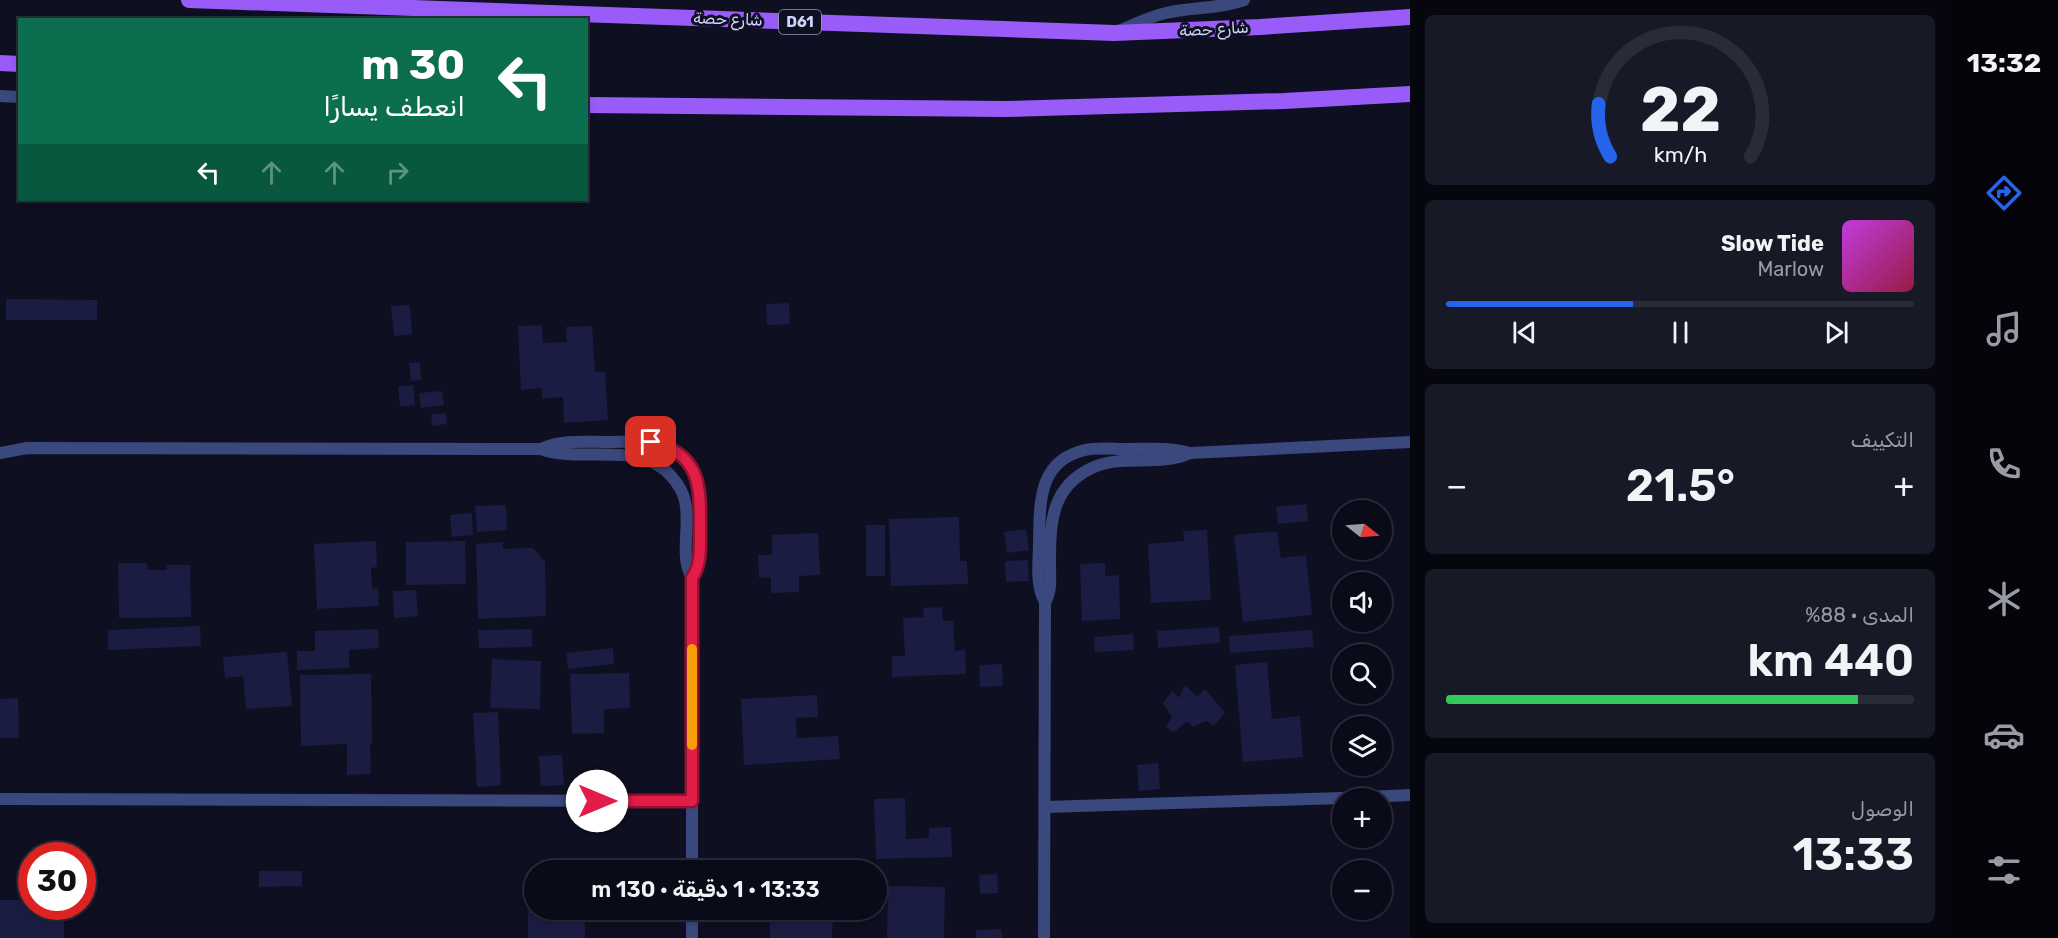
<!DOCTYPE html>
<html lang="ar">
<head>
<meta charset="utf-8">
<style>
	:root { --surface:#0a0b19; --page:#181926; --text:#f1f3f6; --muted:#999ba2; --line:#2a2b38; --accent:#2563eb }
	body { margin:0; font-family:Rubik,"Noto Naskh Arabic",sans-serif; background:var(--page); color:var(--text); direction:rtl; height:100vh; display:flex; flex-direction:column; font-size:22px; white-space:nowrap }
	* { box-sizing:border-box; margin:0 }
	p { font-size:20px; color:var(--muted) }
	.icon { flex:none; width:33px; height:33px; fill:none; stroke:currentColor; stroke-width:2; stroke-linecap:round; stroke-linejoin:round }
	.map { position:relative; flex:1; overflow:hidden; direction:ltr }
	.sheet { display:flex; flex-direction:column; gap:15px; padding:15px; background:#06060e; width:540px }
	.sheet>* { flex:none }
	.top-card { position:absolute; left:18px; top:18px; width:570px; height:183px; border-radius:0px; box-shadow:0 3px 9px #0003,0 0 0 2px var(--line); direction:rtl; background:#0b6e4f; color:#fff; overflow:hidden }
	.needle { width:39px; rotate:107deg }
	.controls { position:absolute; left:1332px; top:500px; display:grid; gap:12px }
	.controls a { display:grid; place-items:center; width:60px; height:60px; border-radius:50%; background:var(--surface); box-shadow:0 3px 9px #0003,0 0 0 2px var(--line); font-size:30px }
	.speed { position:absolute; left:18px; top:842px; display:flex; gap:12px; font-size:30px; font-weight:700; text-align:center }
	.speed>* { display:grid; place-content:center; width:78px; height:78px; border-radius:50%; background:var(--surface); box-shadow:0 3px 9px #0003,0 0 0 2px var(--line); line-height:1 }
	.speed .limit { border:9px solid #d22; background:#fff; color:#111 }
	.pin { position:absolute; display:grid; place-items:center; width:51px; height:51px; color:#fff; margin:-26px; border-radius:12px; box-shadow:0 3px 9px #0006 }
	.me { position:absolute; width:66px; margin:-33px; rotate:90deg; stroke-linejoin:round; filter:drop-shadow(0 0 4px #0008) }
	.turn { display:flex; align-items:center; gap:21px; height:126px; padding:0 24px; font-size:27px }
	.turn .icon { width:78px; height:78px; stroke-width:2.5 }
	.turn b { display:block; font-size:42px; line-height:51px }
	.lanes { display:flex; align-items:center; height:57px; padding:0 24px; background:#0003; justify-content:center; gap:30px; direction:ltr }
	.lanes .off { opacity:.35 }
	.big { font-size:45px; font-weight:600; line-height:1.1 }
	.sheet .tile { flex:1; display:flex; flex-direction:column; justify-content:center; gap:9px; min-width:0; padding:0 21px; border-radius:9px; background:var(--page) }
	.sheet .dial { align-items:center; gap:0 }
	.dial svg { height:156px; overflow:visible; fill:none; stroke:var(--line); stroke-width:7; stroke-linecap:round; text-anchor:middle }
	.dial text { fill:var(--text); stroke:none }
	.song { display:flex; align-items:center; gap:18px }
	.cover { width:72px; height:72px; border-radius:9px; background:linear-gradient(135deg,hsl(290 70% 55%),hsl(340 70% 35%)) }
	.played { height:6px; border-radius:3px; background:linear-gradient(90deg,var(--accent) 40%,var(--line) 40%) }
	.keys { display:flex; justify-content:space-around; direction:ltr }
	.heat { display:flex; justify-content:space-between; align-items:center; font-size:33px; direction:ltr }
	.charge { height:9px; border-radius:4px; background:linear-gradient(90deg,#34c759 88%,var(--line) 0) }
	.trip { position:absolute; left:524px; top:860px; width:363px; height:60px; border-radius:30px; background:var(--surface); box-shadow:0 3px 9px #0003,0 0 0 2px var(--line); font-weight:600; line-height:60px; text-align:center; direction:rtl }
	main { display:flex; flex:1; min-height:0 }
	.tabs { display:flex; flex-direction:column; width:108px; justify-content:space-around; align-items:center; background:#04040a; color:var(--muted) }
	.tabs .icon { width:42px; height:42px }
	.tabs .on { color:var(--accent) }
	.tabs b { font-size:27px; color:var(--text) }
	.map>svg:first-child { display:block }
	.building { fill:#1b1c41 }
	.lines { fill:none; stroke-linecap:round; stroke-linejoin:round }
	.service { stroke:#3b487e; stroke-width:12 }
	.minor { stroke:#3b487e; stroke-width:12 }
	.tertiary { stroke:#3b487e; stroke-width:12 }
	.primary { stroke:#9a5cf8; stroke-width:16 }
	.route-casing { stroke:#92132f; stroke-width:15 }
	.route { stroke:#e11d48; stroke-width:10 }
	.slow { stroke:#f59e0b; stroke-width:10 }
	.labels { text-anchor:middle; dominant-baseline:central; stroke-width:6; stroke-linejoin:round; paint-order:stroke }
	.shield { fill:#0e0f21; stroke:#969abb; stroke-width:1.5 }
	.shield-label { font-size:15px; font-weight:bold; fill:#d0d5fd }
	.street-label { font-size:16px; fill:#d0d5fd; stroke:#0e0f21 }
</style>
</head>
<body>
<main>
<nav class="tabs">
<b>13:32</b>
<svg class="icon on" aria-label="directions" viewBox="0 0 24 24"><path d="M12 3l9 9-9 9-9-9zM9 14v-3h6M13 9l2 2-2 2"/></svg>
<svg class="icon" aria-label="music" viewBox="0 0 24 24"><path d="M9 18V5l10-2v13"/><circle cx="6" cy="18" r="3"/><circle cx="16" cy="16" r="3"/></svg>
<svg class="icon" aria-label="phone" viewBox="0 0 24 24"><path d="M5 4h4l2 5-3 2q2 4 5 5l2-3 5 2v4C11 20 4 13 5 4z"/></svg>
<svg class="icon" aria-label="climate" viewBox="0 0 24 24"><path d="M12 3v18M4 7l16 10M4 17L20 7"/></svg>
<svg class="icon" aria-label="car" viewBox="0 0 24 24"><path d="M5 17H2v-5l4-1 3-4h7l3 4 3 1v5h-3M9 17h6M6 11h13"/><circle cx="7" cy="17" r="2"/><circle cx="17" cy="17" r="2"/></svg>
<svg class="icon" aria-label="filters" viewBox="0 0 24 24"><path d="M4 7h16M4 17h16"/><circle cx="9" cy="7" r="2"/><circle cx="15" cy="17" r="2"/></svg>
</nav>
<section class="sheet">
<div class="tile dial"><svg viewBox="0 0 100 80">
<path d="M14 69A42 42 0 1 1 86 69"/>
<path d="M14 69A42 42 0 0 1 8 42" stroke="#2563eb"/>
<text x="50" y="56" font-size="32" font-weight="700">22</text>
<text x="50" y="72" font-size="11">km/h</text>
</svg></div>
<div class="tile">
<div class="song"><i class="cover"></i><div><b>Slow Tide</b><p>Marlow</p></div></div>
<div class="played"></div>
<div class="keys"><svg class="icon" aria-label="previous" viewBox="0 0 24 24"><path d="M18 5L8 12l10 7zM5 5v14"/></svg><svg class="icon" aria-label="pause" viewBox="0 0 24 24"><path d="M8 5v14M16 5v14"/></svg><svg class="icon" aria-label="next" viewBox="0 0 24 24"><path d="M6 5l10 7-10 7zM19 5v14"/></svg></div>
</div>
<div class="tile"><p>التكييف</p>
<div class="heat"><a>−</a><b class="big">21.5°</b><a>+</a></div>
</div>
<div class="tile"><p>المدى · 88%</p><b class="big">440 km</b><div class="charge"></div></div>
<div class="tile"><p>الوصول</p><b class="big">13:33</b></div>
</section>
<div class="map">
<svg width="1410" height="938" viewBox="0 0 1410 938">
	<rect width="100%" height="100%" fill="#0e0f21"/>
	<!-- building -->
	<g class="building">
		<polygon points="6,299 97,300 97,320 6,320"/>
		<polygon points="789,303 790,324 767,325 766,304"/>
		<polygon points="410,305 412,334 394,336 391,306"/>
		<polygon points="542,325 543,343 567,342 566,327 592,326 595,372 605,372 608,420 564,423 563,397 542,399 542,388 521,390 518,326"/>
		<polygon points="420,362 421,380 411,381 409,363"/>
		<polygon points="413,385 415,405 400,407 398,387"/>
		<polygon points="442,391 444,405 421,408 419,393"/>
		<polygon points="446,413 447,424 432,426 431,414"/>
		<polygon points="1306,504 1308,521 1278,524 1276,507"/>
		<polygon points="506,505 507,530 477,532 475,506"/>
		<polygon points="472,513 473,535 452,537 450,515"/>
		<polygon points="959,517 960,561 967,561 968,584 891,586 889,519"/>
		<rect x="866" y="525" width="19" height="51"/>
		<polygon points="1026,529 1029,550 1007,553 1004,532"/>
		<polygon points="1207,530 1211,600 1151,603 1148,544 1184,541 1183,531"/>
		<polygon points="1277,531 1281,558 1306,555 1312,615 1243,622 1234,535"/>
		<polygon points="818,533 820,575 799,576 799,592 771,593 771,577 759,578 758,555 772,555 772,535"/>
		<polygon points="376,541 377,567 371,568 372,589 378,588 379,606 317,609 314,544"/>
		<polygon points="465,541 466,584 406,585 406,542"/>
		<polygon points="503,542 503,549 533,548 545,562 546,616 478,619 476,544"/>
		<polygon points="1028,560 1029,581 1006,582 1005,561"/>
		<polygon points="118,563 147,563 148,570 167,570 166,565 190,565 191,617 119,618"/>
		<polygon points="1105,563 1105,576 1119,575 1120,619 1082,621 1080,564"/>
		<polygon points="416,590 418,616 394,618 393,591"/>
		<polygon points="942,607 943,621 953,621 955,651 965,650 966,674 892,677 892,656 905,656 903,618 924,617 923,608"/>
		<polygon points="200,626 201,646 108,650 108,630"/>
		<polygon points="1219,627 1220,643 1158,648 1157,631"/>
		<polygon points="378,629 379,648 349,650 349,668 297,670 297,651 315,651 315,631"/>
		<polygon points="532,629 532,647 479,648 478,630"/>
		<polygon points="1312,630 1314,647 1230,653 1229,636"/>
		<polygon points="1133,634 1134,650 1095,652 1094,637"/>
		<polygon points="613,648 614,664 568,669 566,653"/>
		<polygon points="287,652 292,706 246,709 243,676 225,678 223,657"/>
		<polygon points="492,659 541,661 540,709 490,708"/>
		<polygon points="1267,662 1272,719 1300,716 1303,757 1243,762 1235,665"/>
		<polygon points="1002,664 1003,686 980,687 979,665"/>
		<polygon points="629,673 630,708 604,709 604,733 572,734 570,674"/>
		<polygon points="371,674 372,744 370,744 371,774 347,775 347,744 301,746 300,675"/>
		<polygon points="1185,685 1197,697 1205,689 1225,713 1214,726 1206,721 1193,727 1187,721 1173,733 1166,726 1172,717 1163,703 1172,691 1179,698"/>
		<polygon points="817,695 818,717 796,718 797,738 838,736 840,759 744,765 741,699"/>
		<polygon points="18,698 19,738 0,738 0,699"/>
		<polygon points="498,712 501,785 477,787 473,713"/>
		<polygon points="562,755 564,785 541,786 539,756"/>
		<polygon points="1158,763 1160,789 1139,791 1137,765"/>
		<polygon points="905,798 906,839 929,838 929,828 951,827 952,857 876,859 874,799"/>
		<polygon points="259,871 302,871 302,886 259,887"/>
		<polygon points="997,874 998,893 980,894 979,875"/>
		<polygon points="888,886 945,887 944,938 887,938"/>
		<polygon points="19,888 32,888 32,906 64,906 64,938 0,938 0,900 19,900"/>
		<polygon points="528,894 534,894 534,909 547,909 547,911 585,911 585,938 528,938"/>
		<polygon points="770,909 833,909 832,938 770,938"/>
		<polygon points="1001,929 1002,938 976,938 976,930"/>
	</g>
	<g class="lines">
		<!-- service -->
		<path class="service" d="M1119 31C1134 24 1149 17 1166 13 1192 7 1219 9 1244 0"/>
		<!-- minor -->
		<g class="minor">
			<path d="M541 449C562 439 586 442 609 442 622 442 636 441 650 442 677 444 698 466 700 493 701 503 700 514 700 525 700 543 703 563 692 578"/>
			<path d="M0 453 27 448 541 449C583 464 640 439 672 477 678 484 683 492 685 501 691 526 679 556 692 578V870"/>
			<path d="M1045 602C1052 591 1050 578 1050 566 1050 524 1050 486 1094 467 1124 454 1160 467 1190 453"/>
			<polyline points="1346,798 1410,795"/>
			<polyline points="0,799 692,801"/>
			<polyline points="1045,807 1342,798"/>
			<polyline points="692,938 692,909"/>
			<path d="M1044 938 1045 602C1035 585 1039 561 1039 543 1040 504 1037 461 1085 450 1098 447 1113 449 1126 449 1147 449 1169 447 1190 453L1410 442"/>
		</g>
		<!-- tertiary -->
		<polyline class="tertiary" points="0,96 20,97"/>
		<!-- primary -->
		<g class="primary">
			<polyline points="189,0 1114,33 1260,27 1410,17"/>
			<polyline points="0,63 20,64"/>
			<polyline points="586,105 1006,109 1284,101 1410,94"/>
		</g>
	</g>
	<g class="lines">
		<defs>
			<path id="route" d="M597 801H692V578C701 565 700 549 700 533 700 489 703 454 651 442"/>
		</defs>
		<!-- route casing -->
		<use href="#route" class="route-casing"/>
		<!-- route -->
		<use href="#route" class="route"/>
		<!-- slow -->
		<polyline class="slow" points="692,745 692,649"/>
	</g>
	<g class="labels">
		<!-- shield labels -->
		<rect class="shield" x="779" y="10" width="42" height="24" rx="4.5"/>
		<g class="shield-label">
			<text x="800" y="22">D61</text>
		</g>
		<!-- street labels -->
		<g class="street-label">
			<text transform="translate(728 19) rotate(2)">شارع حصة</text>
			<text transform="translate(1214 29) rotate(-3)">شارع حصة</text>
		</g>
	</g>
</svg>
<div class="controls">
<a><svg class="needle" viewBox="-14 -14 28 28"><path d="M0-13l5 13h-10z" fill="#e53935"/><path d="M0 13l5-13h-10z" fill="#999ba2"/></svg></a>
<a><svg class="icon" aria-label="sound" viewBox="0 0 24 24"><path d="M4 9h4l5-4v14l-5-4H4zM17 9q2 3 0 6"/></svg></a>
<a><svg class="icon" aria-label="search" viewBox="0 0 24 24"><circle cx="10" cy="10" r="6"/><path d="M15 15l6 6"/></svg></a>
<a><svg class="icon" aria-label="layers" viewBox="0 0 24 24"><path d="M12 4l9 5-9 5-9-5zM3 14l9 5 9-5"/></svg></a>
<a>+</a>
<a>−</a>
</div>
<div class="speed"><div class="limit">30</div></div>
<div class="pin" style="left:651px;top:442px;background:#d93025"><svg class="icon" aria-label="arrive" viewBox="0 0 24 24"><path d="M6 21V4h12l-3 4 3 4H6"/></svg></div>
<svg class="me" style="left:597px;top:801px" viewBox="-20 -20 40 40"><circle r="19" fill="#fff"/><path d="M0-13L10 11 0 6-10 11z" fill="#e11d48"/></svg>
<div class="trip">13:33 · 1 دقيقة · 130 m</div>
<div class="top-card">
<div class="turn"><svg class="icon" aria-label="left" viewBox="0 0 24 24"><path d="M17 20v-9H6M10 6l-5 5 5 5"/></svg><div><b>30 m</b>انعطف يسارًا</div></div>
<div class="lanes"><svg class="icon" aria-label="left" viewBox="0 0 24 24"><path d="M17 20v-9H6M10 6l-5 5 5 5"/></svg><svg class="icon off" aria-label="ahead" viewBox="0 0 24 24"><path d="M12 20V5M6 11l6-6 6 6"/></svg><svg class="icon off" aria-label="ahead" viewBox="0 0 24 24"><path d="M12 20V5M6 11l6-6 6 6"/></svg><svg class="icon off" aria-label="right" viewBox="0 0 24 24"><path d="M7 20v-9h11M14 6l5 5-5 5"/></svg></div>
</div>
</div>
</main>
</body>
</html>
